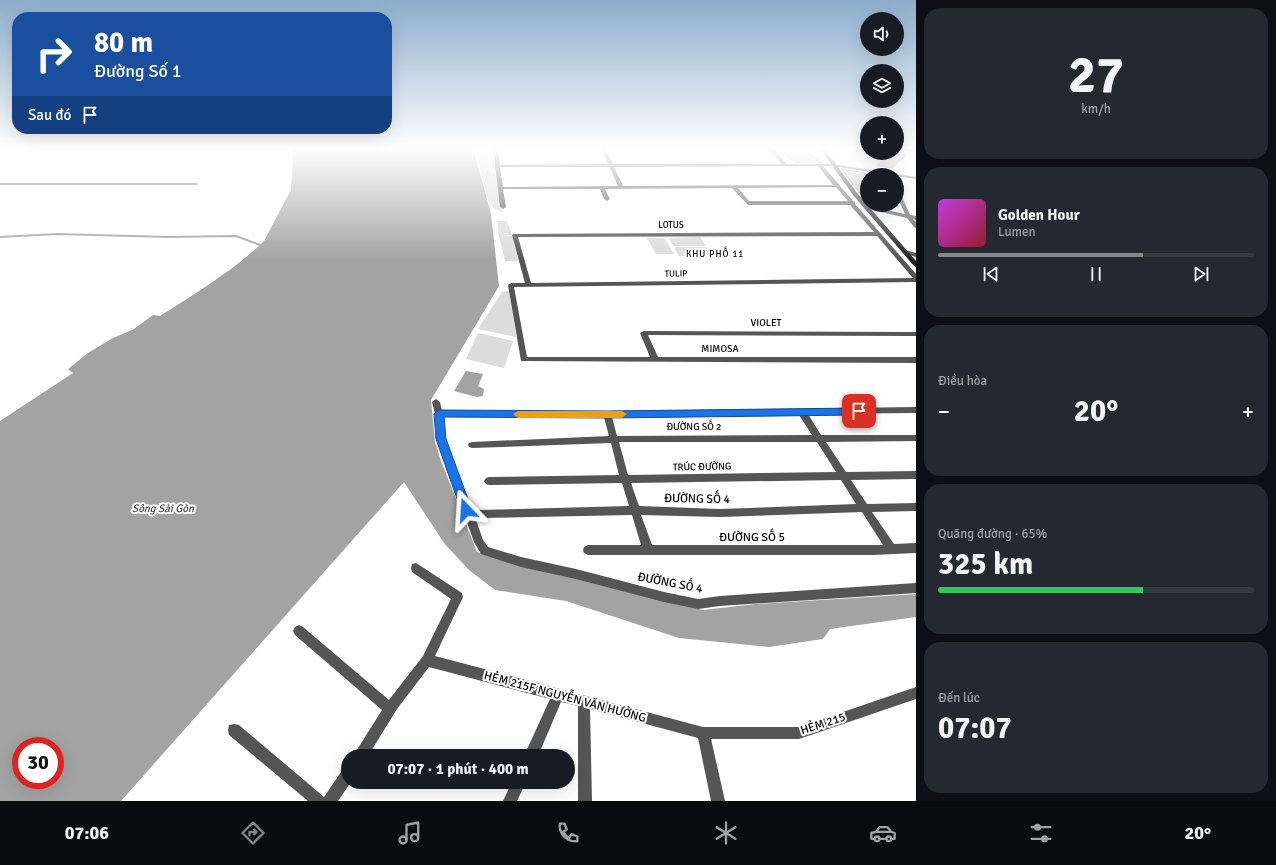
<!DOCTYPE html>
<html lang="vi">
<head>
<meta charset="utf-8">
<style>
	:root { --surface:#171b24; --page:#242831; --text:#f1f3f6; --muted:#9ea1a6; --line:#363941; --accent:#858687 }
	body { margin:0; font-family:Signika,sans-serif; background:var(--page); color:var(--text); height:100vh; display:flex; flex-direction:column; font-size:15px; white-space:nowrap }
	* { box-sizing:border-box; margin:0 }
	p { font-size:13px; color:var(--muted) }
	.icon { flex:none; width:22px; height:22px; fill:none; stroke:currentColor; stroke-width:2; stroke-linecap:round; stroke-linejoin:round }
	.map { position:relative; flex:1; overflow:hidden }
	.panel { display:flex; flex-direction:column; gap:8px; padding:8px; background:#0d0f14; width:360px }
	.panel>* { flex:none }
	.guide { position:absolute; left:12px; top:12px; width:380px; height:122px; border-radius:16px; box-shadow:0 4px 16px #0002; background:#1a4fa0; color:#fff; overflow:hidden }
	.controls { position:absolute; left:860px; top:12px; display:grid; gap:8px }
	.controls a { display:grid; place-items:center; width:44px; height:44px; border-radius:50%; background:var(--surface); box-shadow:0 4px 16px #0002; font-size:20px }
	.speed { position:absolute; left:12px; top:737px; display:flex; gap:8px; font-size:20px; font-weight:700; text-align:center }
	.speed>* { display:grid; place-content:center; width:52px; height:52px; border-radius:50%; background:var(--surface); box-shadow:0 4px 16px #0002; line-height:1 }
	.speed .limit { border:6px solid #d22; background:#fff; color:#111 }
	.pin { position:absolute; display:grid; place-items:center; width:34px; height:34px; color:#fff; margin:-17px; border-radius:8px; box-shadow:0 2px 6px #0006 }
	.me { position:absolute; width:44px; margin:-22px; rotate:340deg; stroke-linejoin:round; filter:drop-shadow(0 0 3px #0008) }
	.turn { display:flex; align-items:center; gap:14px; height:84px; padding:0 16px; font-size:18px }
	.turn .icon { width:52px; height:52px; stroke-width:2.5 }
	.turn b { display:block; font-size:28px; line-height:34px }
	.then { display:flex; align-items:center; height:38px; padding:0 16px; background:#0003; gap:8px; font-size:15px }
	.big { font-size:30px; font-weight:800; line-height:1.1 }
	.panel .card { flex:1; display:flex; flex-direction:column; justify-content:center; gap:6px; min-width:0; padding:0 14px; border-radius:16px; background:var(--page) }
	.panel .dial { align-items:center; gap:0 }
	.dial b { font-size:52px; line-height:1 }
	.song { display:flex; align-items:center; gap:12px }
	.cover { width:48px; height:48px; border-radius:6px; background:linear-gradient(135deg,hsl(290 70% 55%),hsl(350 70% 35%)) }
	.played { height:4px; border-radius:2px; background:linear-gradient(90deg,var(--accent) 65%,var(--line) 65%) }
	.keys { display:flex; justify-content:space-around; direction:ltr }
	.heat { display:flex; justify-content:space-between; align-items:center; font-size:22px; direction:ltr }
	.charge { height:6px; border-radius:3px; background:linear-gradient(90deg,#34c759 65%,var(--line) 0) }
	.trip { position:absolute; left:341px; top:749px; width:234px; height:40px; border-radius:20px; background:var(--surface); box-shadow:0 4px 16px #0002; font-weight:800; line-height:40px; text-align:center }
	.tab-bar { display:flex; height:64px; justify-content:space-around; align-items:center; background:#090b0e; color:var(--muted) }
	.tab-bar .icon { width:28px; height:28px }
	.tab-bar .current { color:var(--accent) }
	.tab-bar b { font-size:18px; color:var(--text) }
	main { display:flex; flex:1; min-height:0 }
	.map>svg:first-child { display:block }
	.green { fill:#dcdcdc }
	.water { fill:#a3a3a3; fill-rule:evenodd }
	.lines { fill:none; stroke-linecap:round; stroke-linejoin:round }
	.stream { stroke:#a3a3a3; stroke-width:2 }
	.building { fill:#c4c4c4; stroke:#999 }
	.minor { fill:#555; fill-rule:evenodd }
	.tertiary { fill:#555; fill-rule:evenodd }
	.secondary { fill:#222; fill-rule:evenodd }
	.route { fill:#1a73e8; stroke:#114b97 }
	.slow { fill:#f59e0b }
	.labels { text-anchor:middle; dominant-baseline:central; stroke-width:4; stroke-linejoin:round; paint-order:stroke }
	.far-street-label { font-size:9px; fill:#000; stroke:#fff }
	.far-neighbourhood-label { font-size:9px; letter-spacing:1px; fill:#000; stroke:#fff }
	.street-label { font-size:10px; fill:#000; stroke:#fff }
	.water-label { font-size:11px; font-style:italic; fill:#444; stroke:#fff }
	.near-street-label { font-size:12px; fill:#000; stroke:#fff }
</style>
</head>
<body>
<main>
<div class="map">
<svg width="916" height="801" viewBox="0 0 916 801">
	<rect width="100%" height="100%" fill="#fff"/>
	<!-- green -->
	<g class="green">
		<polygon points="475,148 491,148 502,212 493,208 488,200"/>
		<polygon points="497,221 507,221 512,235 499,236"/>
		<polygon points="499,236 512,236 518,261 505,261"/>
		<polygon points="700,237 706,246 674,246 668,238"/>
		<polygon points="647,238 664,238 674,254 656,254"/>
		<polygon points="674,247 706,247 712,255 679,256"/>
		<polygon points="509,291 516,337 478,329 502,292"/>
		<polygon points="478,333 513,341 504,368 466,359"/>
	</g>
	<!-- water -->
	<g class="water">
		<path d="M293 148H473L491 214 499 286 431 400 435 442 441 461 477 552 703 610 756 604 916 594V617L830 629 823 639 769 647 679 638 566 601 495 590 469 570 444 543 404 482 121 801H0V421L73 373 68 369 88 353 111 339 134 329 153 315 160 316C196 293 233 271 264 241L291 190 293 162ZM21 746H55V780H21Z"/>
		<polygon points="466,371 483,374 478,386 484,389 483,396 477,397 454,391"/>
	</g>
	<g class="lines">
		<!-- stream -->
		<polyline class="stream" points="0,237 57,234 169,237 236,236 260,245"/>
	</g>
	<!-- building -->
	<g class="building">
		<polygon points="784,153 809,153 817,158 821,162 794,162"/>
		<polygon points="891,153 906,155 892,168 877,165"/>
		<polygon points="841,169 865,173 867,176 867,202"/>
	</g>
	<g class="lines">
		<!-- minor -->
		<g class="minor">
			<path d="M493 148H497L500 165 608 164 601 148H605L613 164H782L768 148H773L787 164H833L916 177V179L897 176V175H888L833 166H823L853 201 855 202V204L916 274V282L514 287 527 357H650L640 333 644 331 916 332V336L648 335 658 357H916V363L521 361 508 285 511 283H525L512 235 513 234 874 232 850 205H748L732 188 605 189 610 199 607 201 604 199 600 189H503L506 207 503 209 500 207ZM818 166 833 185 623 186 614 167ZM500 167H610L618 186 503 187ZM836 187 848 201H749L738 188ZM877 236 913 278 531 283 518 237Z"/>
			<polygon points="0,183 196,183 198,184 196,185 0,185"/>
			<polygon points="897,189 899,190 910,215 916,216 916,220 913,219 916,222 916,228 914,227 907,218 864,208 867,206 905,214 897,196"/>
			<polygon points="905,250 916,253 916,257 903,253 903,251"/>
			<path d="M436 399 440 402 442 411H607L916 407V413L808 414 821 435H916V441L826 442 846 472 916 471V479L851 480 867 504 916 503V511L872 512 894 544 916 543V553L873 555H588L584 553 583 550 584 547 588 545H641L632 515 478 518 475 517 483 540 488 547 521 557 576 569 664 592 698 599 720 596 916 583V593L720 606 698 609 664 602 576 579 521 567 481 554 474 542 437 439 435 414 432 402ZM799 415 812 435 617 436 612 417ZM443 417H604L609 436 472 442 469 443 468 445 469 447 472 448 611 443 619 475 489 477 486 478 484 481 486 484 489 485 622 483 629 506 478 510 475 511 473 514 445 439ZM619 442H817L836 472 628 475ZM841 480 856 504 720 509 639 506 631 483ZM862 512 883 545H652L641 515 720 517Z"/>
			<polygon points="416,563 462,593 463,597 435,656 703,727 799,727 916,687 916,699 799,739 711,739 725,801 711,801 698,738 590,709 592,801 578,801 578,706 561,702 538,756 524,756 550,699 429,667 397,709 368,756 353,756 382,710 295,635 293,631 295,627 299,625 303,627 389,700 423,656 451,599 412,572 411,568 412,564"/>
			<polygon points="234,724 239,725 324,797 343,769 348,767 348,782 351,782 338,801 308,801 229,735 228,730 229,725"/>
			<polygon points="512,782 526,782 517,801 503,801"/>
		</g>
		<!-- tertiary -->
		<polygon class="tertiary" points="897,148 905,148 916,151 916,153"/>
		<!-- secondary -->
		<polygon class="secondary" points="820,148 824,148 857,193 916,261 916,267 914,266 853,195"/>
	</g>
	<!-- sky -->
	<linearGradient id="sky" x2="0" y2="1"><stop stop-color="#8cadcc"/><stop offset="0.57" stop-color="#fff"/><stop offset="1" stop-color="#fff" stop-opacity="0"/></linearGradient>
	<rect width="916" height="260" fill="url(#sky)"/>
	<!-- route -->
	<polygon class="route" points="859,408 864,411 859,415 607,418 444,417 446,439 472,510 470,513 466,515 463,513 461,510 436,439 434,414 439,410 607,411"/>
	<!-- slow -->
	<polygon class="slow" points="518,411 622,411 627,414 622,418 518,418 513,414"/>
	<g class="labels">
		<!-- far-street labels -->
		<g class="far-street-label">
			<text x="671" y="225">LOTUS</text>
			<text transform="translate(676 274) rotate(-1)">TULIP</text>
		</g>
		<!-- far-neighbourhood labels -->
		<g class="far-neighbourhood-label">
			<text x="715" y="254">KHU PHỐ 11</text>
		</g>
		<!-- street labels -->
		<g class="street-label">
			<text x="766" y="323">VIOLET</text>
			<text x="720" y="349">MIMOSA</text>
			<text x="694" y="427">ĐƯỜNG SỐ 2</text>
			<text transform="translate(702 467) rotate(-1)">TRÚC ĐƯỜNG</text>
		</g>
		<!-- water labels -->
		<g class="water-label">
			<text x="163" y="508">Sông Sài Gòn</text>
		</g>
		<!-- near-street labels -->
		<g class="near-street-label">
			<text transform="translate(697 499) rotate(1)">ĐƯỜNG SỐ 4</text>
			<text x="752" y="537">ĐƯỜNG SỐ 5</text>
			<text transform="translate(670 583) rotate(11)">ĐƯỜNG SỐ 4</text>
			<text transform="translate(565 697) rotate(15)">HẺM 215F NGUYỄN VĂN HƯỞNG</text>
			<text transform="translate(823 724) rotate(-18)">HẺM 215</text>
		</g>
	</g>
</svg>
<div class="controls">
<a><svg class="icon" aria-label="sound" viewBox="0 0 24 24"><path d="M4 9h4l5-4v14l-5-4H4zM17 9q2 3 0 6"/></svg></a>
<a><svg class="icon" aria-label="layers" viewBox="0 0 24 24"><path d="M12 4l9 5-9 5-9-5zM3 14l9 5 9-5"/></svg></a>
<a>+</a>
<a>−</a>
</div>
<div class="speed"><div class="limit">30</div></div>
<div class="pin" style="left:859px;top:411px;background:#d93025"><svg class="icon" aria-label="arrive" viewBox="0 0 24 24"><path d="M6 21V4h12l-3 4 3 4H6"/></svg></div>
<svg class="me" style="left:466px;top:510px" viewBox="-20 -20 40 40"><path d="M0-17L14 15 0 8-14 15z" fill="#1a73e8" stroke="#fff" stroke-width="4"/></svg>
<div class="trip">07:07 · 1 phút · 400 m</div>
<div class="guide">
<div class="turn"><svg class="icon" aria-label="right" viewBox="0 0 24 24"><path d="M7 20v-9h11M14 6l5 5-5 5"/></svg><div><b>80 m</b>Đường Số 1</div></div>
<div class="then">Sau đó<svg class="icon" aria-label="arrive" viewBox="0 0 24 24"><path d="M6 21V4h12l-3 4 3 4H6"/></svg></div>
</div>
</div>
<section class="panel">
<div class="card dial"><b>27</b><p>km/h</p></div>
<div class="card">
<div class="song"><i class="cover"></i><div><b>Golden Hour</b><p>Lumen</p></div></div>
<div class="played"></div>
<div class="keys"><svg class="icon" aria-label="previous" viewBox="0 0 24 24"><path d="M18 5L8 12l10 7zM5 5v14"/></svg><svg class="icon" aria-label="pause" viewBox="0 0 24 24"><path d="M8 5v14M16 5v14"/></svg><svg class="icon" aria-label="next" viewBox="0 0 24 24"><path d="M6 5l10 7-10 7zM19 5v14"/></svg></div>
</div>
<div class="card"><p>Điều hòa</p>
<div class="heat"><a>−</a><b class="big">20°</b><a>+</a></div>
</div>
<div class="card"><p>Quãng đường · 65%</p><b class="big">325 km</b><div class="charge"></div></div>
<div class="card"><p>Đến lúc</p><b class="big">07:07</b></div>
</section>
</main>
<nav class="tab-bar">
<b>07:06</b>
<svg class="icon current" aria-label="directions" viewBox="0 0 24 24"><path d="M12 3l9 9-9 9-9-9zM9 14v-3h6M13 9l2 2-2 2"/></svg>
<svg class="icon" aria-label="music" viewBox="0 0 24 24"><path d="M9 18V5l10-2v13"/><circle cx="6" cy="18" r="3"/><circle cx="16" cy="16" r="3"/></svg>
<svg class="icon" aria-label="phone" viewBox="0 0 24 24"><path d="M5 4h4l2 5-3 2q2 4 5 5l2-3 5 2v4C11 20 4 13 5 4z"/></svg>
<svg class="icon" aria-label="climate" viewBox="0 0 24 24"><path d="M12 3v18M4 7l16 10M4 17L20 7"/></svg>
<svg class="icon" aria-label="car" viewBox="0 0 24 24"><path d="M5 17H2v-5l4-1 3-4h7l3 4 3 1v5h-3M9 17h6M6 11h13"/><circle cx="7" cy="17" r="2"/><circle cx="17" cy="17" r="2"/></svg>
<svg class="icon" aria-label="filters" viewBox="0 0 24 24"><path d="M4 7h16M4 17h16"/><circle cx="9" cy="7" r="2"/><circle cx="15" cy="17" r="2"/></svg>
<b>20°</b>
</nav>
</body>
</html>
